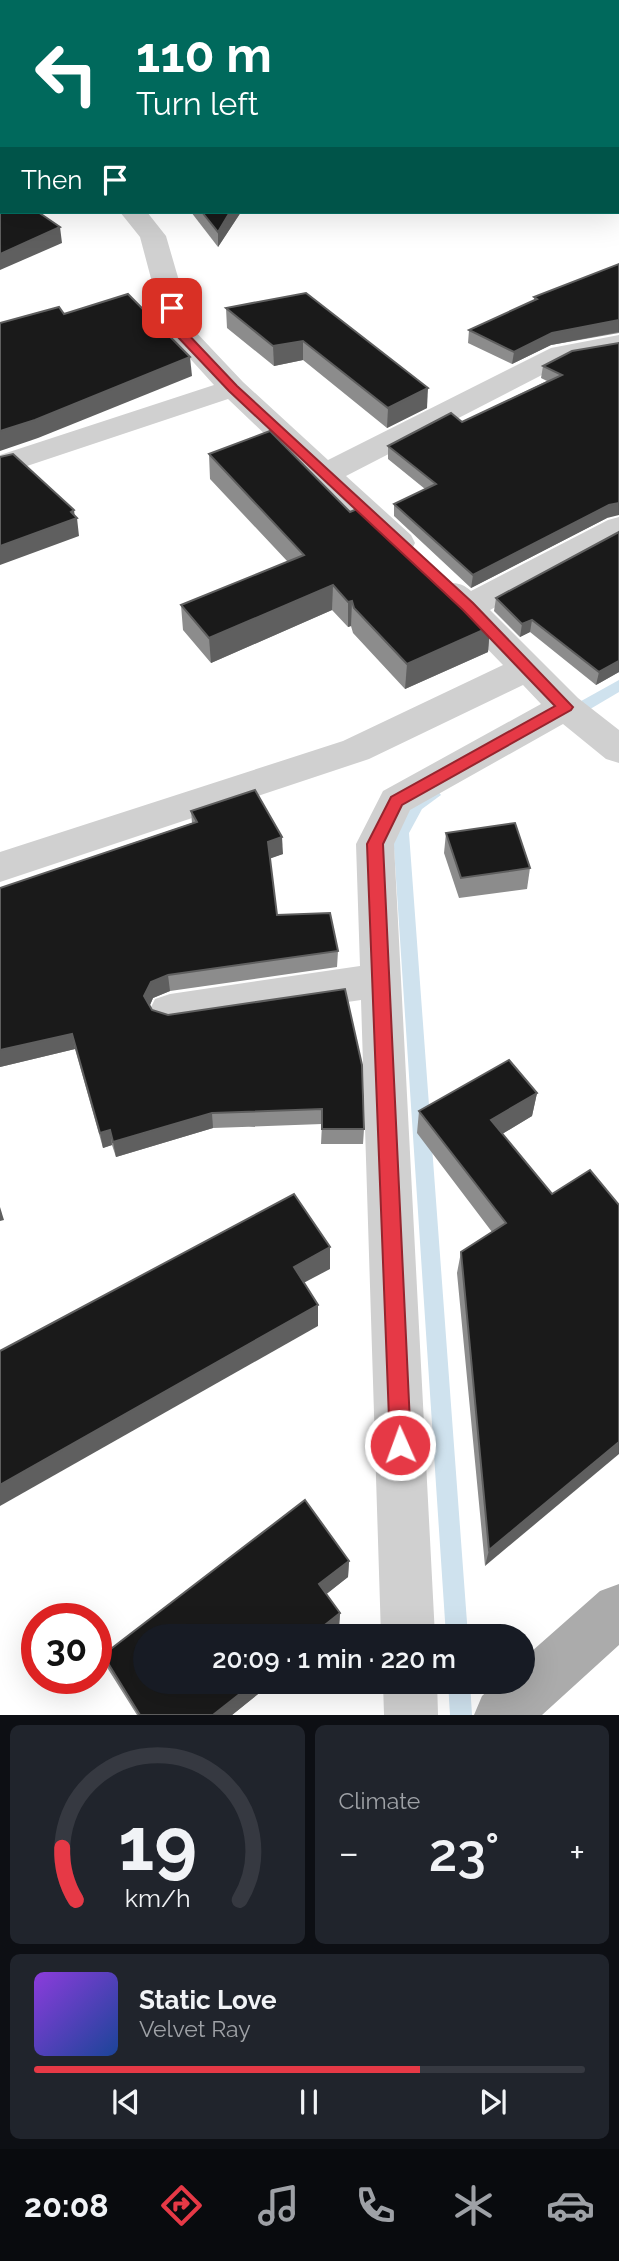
<!DOCTYPE html>
<html lang="en">
<head>
<meta charset="utf-8">
<style>
	:root { --surface:#171b24; --page:#20242c; --text:#f1f3f6; --muted:#9ea1a6; --line:#363941; --accent:#e63946 }
	body { margin:0; font-family:Raleway,sans-serif; background:var(--page); color:var(--text); height:100vh; display:flex; flex-direction:column; font-size:26px; white-space:nowrap }
	* { box-sizing:border-box; margin:0 }
	p { font-size:23px; color:var(--muted) }
	.icon { flex:none; width:38px; height:38px; fill:none; stroke:currentColor; stroke-width:2; stroke-linecap:round; stroke-linejoin:round }
	.map { position:relative; height:1715px; overflow:hidden }
	.drawer { display:flex; flex-direction:column; gap:10px; padding:10px; background:#0d0f14; flex:1 }
	.drawer>* { flex:none }
	.hud { position:absolute; left:0px; top:0px; width:620px; height:214px; box-shadow:0 7px 28px #0002; background:#00695c; color:#fff; overflow:hidden }
	.speed { position:absolute; left:21px; top:1603px; display:flex; gap:14px; font-size:35px; font-weight:700; text-align:center }
	.speed>* { display:grid; place-content:center; width:91px; height:91px; border-radius:50%; background:var(--surface); box-shadow:0 7px 28px #0002; line-height:1 }
	.speed .limit { border:10px solid #d22; background:#fff; color:#111 }
	.pin { position:absolute; display:grid; place-items:center; width:60px; height:60px; color:#fff; margin:-30px; border-radius:14px; box-shadow:0 4px 10px #0006 }
	.me { position:absolute; width:77px; margin:-38px; rotate:358deg; stroke-linejoin:round; filter:drop-shadow(0 0 5px #0008) }
	.turn { display:flex; align-items:center; gap:24px; height:147px; padding:0 21px; font-size:32px }
	.turn .icon { width:91px; height:91px; stroke-width:2.5 }
	.turn b { display:block; font-size:49px; line-height:60px }
	.then { display:flex; align-items:center; height:66px; padding:0 21px; background:#0003; gap:14px; font-size:26px }
	.big { font-size:52px; font-weight:600; line-height:1.1 }
	.drawer .widget { flex:1; display:flex; flex-direction:column; justify-content:center; gap:10px; min-width:0; padding:0 24px; border-radius:10px; background:var(--page) }
	.drawer .dial { align-items:center; gap:0 }
	.dial svg { height:182px; overflow:visible; fill:none; stroke:var(--line); stroke-width:7; stroke-linecap:round; text-anchor:middle }
	.dial text { fill:var(--text); stroke:none }
	.song { display:flex; align-items:center; gap:21px }
	.cover { width:84px; height:84px; border-radius:10px; background:linear-gradient(135deg,hsl(270 70% 55%),hsl(220 70% 35%)) }
	.played { height:7px; border-radius:4px; background:linear-gradient(90deg,var(--accent) 70%,var(--line) 70%) }
	.keys { display:flex; justify-content:space-around; direction:ltr }
	.heat { display:flex; justify-content:space-between; align-items:center; font-size:38px; direction:ltr }
	.drawer .tiles { flex:1; display:grid; gap:10px; grid-template-columns:1fr 1fr }
	.widget:last-child { grid-column:span 2 }
	.trip { position:absolute; left:133px; top:1624px; width:402px; height:70px; border-radius:35px; background:var(--surface); box-shadow:0 7px 28px #0002; font-weight:600; line-height:70px; text-align:center }
	.menu { display:flex; height:112px; justify-content:space-around; align-items:center; background:#090b0e; color:var(--muted) }
	.menu .icon { width:49px; height:49px }
	.menu .on { color:var(--accent) }
	.menu b { font-size:32px; color:var(--text) }
	.map>svg:first-child { display:block }
	.lines { fill:none; stroke-linecap:round; stroke-linejoin:round }
	.stream { fill:#cfe2ee; fill-rule:evenodd }
	.minor { fill:#d0d0d0; fill-rule:evenodd }
	.major { fill:#ababab; fill-rule:evenodd }
	.wall { fill:#8c8c8c }
	.shaded-wall { fill:#5f5f5f }
	.building { fill:#1a1a1a; stroke:#5f5f5f; stroke-width:2 }
	.route { fill:#e63946; stroke:#96252e; stroke-width:2 }
</style>
</head>
<body>
<div class="map">
<svg width="619" height="1715" viewBox="0 0 619 1715">
	<rect width="100%" height="100%" fill="#fff"/>
	<g class="lines">
		<!-- stream -->
		<g class="stream">
			<polygon points="619,680 619,692 575,718 565,718 563,714 565,710"/>
			<polygon points="433,789 438,791 441,795 422,809 409,833 468,1636 446,1636 393,833 412,801"/>
			<polygon points="448,1682 470,1682 472,1715 450,1715"/>
		</g>
		<!-- minor -->
		<g class="minor">
			<polygon points="120,212 147,212 166,236 193,329 243,382 328,460 551,348 619,335 619,353 569,361 346,476 411,535 415,543 411,551 399,554 387,551 228,399 0,475 0,455 214,385 165,331 140,237"/>
			<path d="M619 517V541L490 610 578 698 619 730V763L606 759 563 724 410 810 394 844 435 1636H381L361 1000 170 1028 155 1023 149 1011 155 999 170 994 360 966 356 844 383 791 541 704 523 685 369 759 0 882V852L343 741 503 665 441 601 436 593 441 585C454 582 461 582 471 591L608 520Z"/>
			<polygon points="383,1682 437,1682 438,1715 384,1715"/>
		</g>
		<!-- major -->
		<polygon class="major" points="619,1584 619,1645 542,1715 474,1715 482,1696 497,1682 523,1682 523,1659 600,1591"/>
	</g>
	<!-- wall -->
	<g class="wall">
		<polygon points="619,0 619,92 618,93 618,2"/>
		<polygon points="2,59 2,144 0,144 0,60"/>
		<polygon points="191,212 241,212 218,247"/>
		<polygon points="619,264 619,333 551,345 512,364 468,343 469,330 534,300 534,297"/>
		<polygon points="306,293 427,408 387,428 303,360 274,366 227,328 226,308"/>
		<polygon points="619,343 607,518 471,588 394,516 394,504 425,489 388,459 388,446 462,422 547,381 541,378 543,366"/>
		<polygon points="209,454 350,512 490,627 488,652 405,689 353,633 351,626 348,627 332,610 211,663 183,630 181,605 288,562 210,479"/>
		<polygon points="496,598 619,672 596,685 530,632 520,637 494,611"/>
		<polygon points="191,811 283,854 270,858 277,915 338,951 337,967 170,991 153,998 150,1005 152,1010 364,1129 363,1144 321,1144 322,1124 213,1128 116,1157 112,1145 103,1148 75,1049 0,1067 0,888 192,823"/>
		<polygon points="446,833 530,868 527,889 459,898 444,853"/>
		<polygon points="537,1093 532,1116 502,1134 552,1194 619,1205 485,1566 457,1273 461,1252 492,1232 417,1133 419,1111"/>
		<polygon points="305,1500 349,1561 348,1577 326,1594 340,1613 339,1628 329,1636 145,1636 145,1682 273,1682 232,1715 137,1715 108,1669 103,1655"/>
	</g>
	<!-- shaded-wall -->
	<g class="shaded-wall">
		<polygon points="120,0 132,0 131,2 118,2"/>
		<polygon points="230,212 241,212 218,247 218,232"/>
		<polygon points="60,227 62,243 0,270 0,254"/>
		<polygon points="619,320 619,332 551,345 512,364 514,352 552,333"/>
		<polygon points="303,341 303,360 274,366 273,346"/>
		<polygon points="190,357 192,376 38,438 0,451 0,431"/>
		<polygon points="428,388 427,408 387,428 388,408"/>
		<polygon points="619,503 619,515 607,518 471,588 473,575 609,505"/>
		<polygon points="74,510 75,518 77,518 79,536 0,565 0,546"/>
		<polygon points="333,585 332,610 211,663 209,638"/>
		<polygon points="352,601 351,626 348,627 348,602"/>
		<polygon points="532,620 530,632 520,637 522,624"/>
		<polygon points="490,627 488,652 405,689 407,664"/>
		<polygon points="619,661 619,672 596,685 599,672"/>
		<polygon points="282,837 283,854 269,859 268,842"/>
		<polygon points="168,975 170,991 153,998 147,1012 144,996 151,982"/>
		<polygon points="72,1034 75,1049 0,1067 0,1050"/>
		<polygon points="537,1093 532,1116 487,1143 491,1120"/>
		<polygon points="212,1113 213,1128 116,1157 113,1142"/>
		<polygon points="110,1130 112,1145 103,1148 100,1133"/>
		<polygon points="0,1207 4,1220 0,1221"/>
		<polygon points="330,1247 330,1269 294,1288 294,1267"/>
		<polygon points="318,1305 318,1326 0,1506 0,1485"/>
		<polygon points="619,1442 619,1454 485,1566 489,1550"/>
		<polygon points="349,1561 348,1577 319,1600 319,1584"/>
		<polygon points="340,1613 339,1628 329,1636 311,1636"/>
		<polygon points="255,1682 273,1682 232,1715 213,1715"/>
	</g>
	<!-- building -->
	<g class="building">
		<polygon points="0,0 120,0 118,2 2,2 2,42 0,41"/>
		<polygon points="244,0 619,0 619,78 618,78 618,2 242,2"/>
		<polygon points="2,59 2,129 0,129 0,60"/>
		<polygon points="0,186 2,188 2,212 38,212 60,227 0,254"/>
		<polygon points="202,212 230,212 218,232"/>
		<polygon points="619,264 619,320 552,333 514,352 469,330 537,299 534,297"/>
		<polygon points="306,293 428,388 388,408 303,341 273,346 226,308"/>
		<polygon points="128,294 190,357 35,420 0,431 0,323 59,307 64,314"/>
		<polygon points="619,343 619,503 609,505 473,575 394,504 436,484 388,446 451,413 462,422 562,375 543,366 572,351"/>
		<polygon points="270,431 350,512 364,506 490,627 407,664 354,608 352,601 348,602 333,585 209,638 181,605 304,555 209,454"/>
		<polygon points="13,454 74,510 71,512 77,518 0,546 0,457"/>
		<polygon points="619,532 619,661 599,672 532,620 522,624 496,598"/>
		<polygon points="255,790 282,837 268,842 277,915 330,913 338,951 168,975 151,982 144,996 152,1010 168,1015 345,989 362,1065 364,1129 322,1129 322,1109 212,1113 113,1142 110,1130 100,1133 72,1034 0,1050 0,888 197,822 191,811"/>
		<polygon points="515,823 530,868 461,878 446,833"/>
		<polygon points="509,1060 537,1093 491,1120 552,1194 590,1170 619,1205 619,1442 489,1550 461,1252 506,1223 419,1111"/>
		<polygon points="294,1194 330,1247 294,1267 318,1305 0,1485 0,1351"/>
		<polygon points="305,1500 349,1561 319,1584 340,1613 311,1636 145,1636 145,1682 255,1682 213,1715 140,1715 103,1655"/>
	</g>
	<!-- route -->
	<polygon class="route" points="172,304 178,308 184,330 237,386 473,603 573,707 571,710 402,805 383,844 411,1445 408,1452 400,1455 393,1452 390,1445 367,844 391,797 555,706 463,610 229,391 175,334 167,308"/>
</svg>
<div class="speed"><div class="limit">30</div></div>
<div class="pin" style="left:172px;top:308px;background:#d93025"><svg class="icon" aria-label="arrive" viewBox="0 0 24 24"><path d="M6 21V4h12l-3 4 3 4H6"/></svg></div>
<svg class="me" style="left:400px;top:1445px" viewBox="-20 -20 40 40"><circle r="17" fill="#e63946" stroke="#fff" stroke-width="3"/><path d="M0-11L8 9 0 5-8 9z" fill="#fff"/></svg>
<div class="trip">20:09 · 1 min · 220 m</div>
<div class="hud">
<div class="turn"><svg class="icon" aria-label="left" viewBox="0 0 24 24"><path d="M17 20v-9H6M10 6l-5 5 5 5"/></svg><div><b>110 m</b>Turn left</div></div>
<div class="then">Then<svg class="icon" aria-label="arrive" viewBox="0 0 24 24"><path d="M6 21V4h12l-3 4 3 4H6"/></svg></div>
</div>
</div>
<section class="drawer">
<div class="tiles">
<div class="widget dial"><svg viewBox="0 0 100 80">
<path d="M14 69A42 42 0 1 1 86 69"/>
<path d="M14 69A42 42 0 0 1 8 46" stroke="#e63946"/>
<text x="50" y="56" font-size="32" font-weight="700">19</text>
<text x="50" y="72" font-size="11">km/h</text>
</svg></div>
<div class="widget"><p>Climate</p>
<div class="heat"><a>−</a><b class="big">23°</b><a>+</a></div>
</div>
<div class="widget">
<div class="song"><i class="cover"></i><div><b>Static Love</b><p>Velvet Ray</p></div></div>
<div class="played"></div>
<div class="keys"><svg class="icon" aria-label="previous" viewBox="0 0 24 24"><path d="M18 5L8 12l10 7zM5 5v14"/></svg><svg class="icon" aria-label="pause" viewBox="0 0 24 24"><path d="M8 5v14M16 5v14"/></svg><svg class="icon" aria-label="next" viewBox="0 0 24 24"><path d="M6 5l10 7-10 7zM19 5v14"/></svg></div>
</div>
</div>
</section>
<nav class="menu">
<b>20:08</b>
<svg class="icon on" aria-label="directions" viewBox="0 0 24 24"><path d="M12 3l9 9-9 9-9-9zM9 14v-3h6M13 9l2 2-2 2"/></svg>
<svg class="icon" aria-label="music" viewBox="0 0 24 24"><path d="M9 18V5l10-2v13"/><circle cx="6" cy="18" r="3"/><circle cx="16" cy="16" r="3"/></svg>
<svg class="icon" aria-label="phone" viewBox="0 0 24 24"><path d="M5 4h4l2 5-3 2q2 4 5 5l2-3 5 2v4C11 20 4 13 5 4z"/></svg>
<svg class="icon" aria-label="climate" viewBox="0 0 24 24"><path d="M12 3v18M4 7l16 10M4 17L20 7"/></svg>
<svg class="icon" aria-label="car" viewBox="0 0 24 24"><path d="M5 17H2v-5l4-1 3-4h7l3 4 3 1v5h-3M9 17h6M6 11h13"/><circle cx="7" cy="17" r="2"/><circle cx="17" cy="17" r="2"/></svg>
</nav>
</body>
</html>
